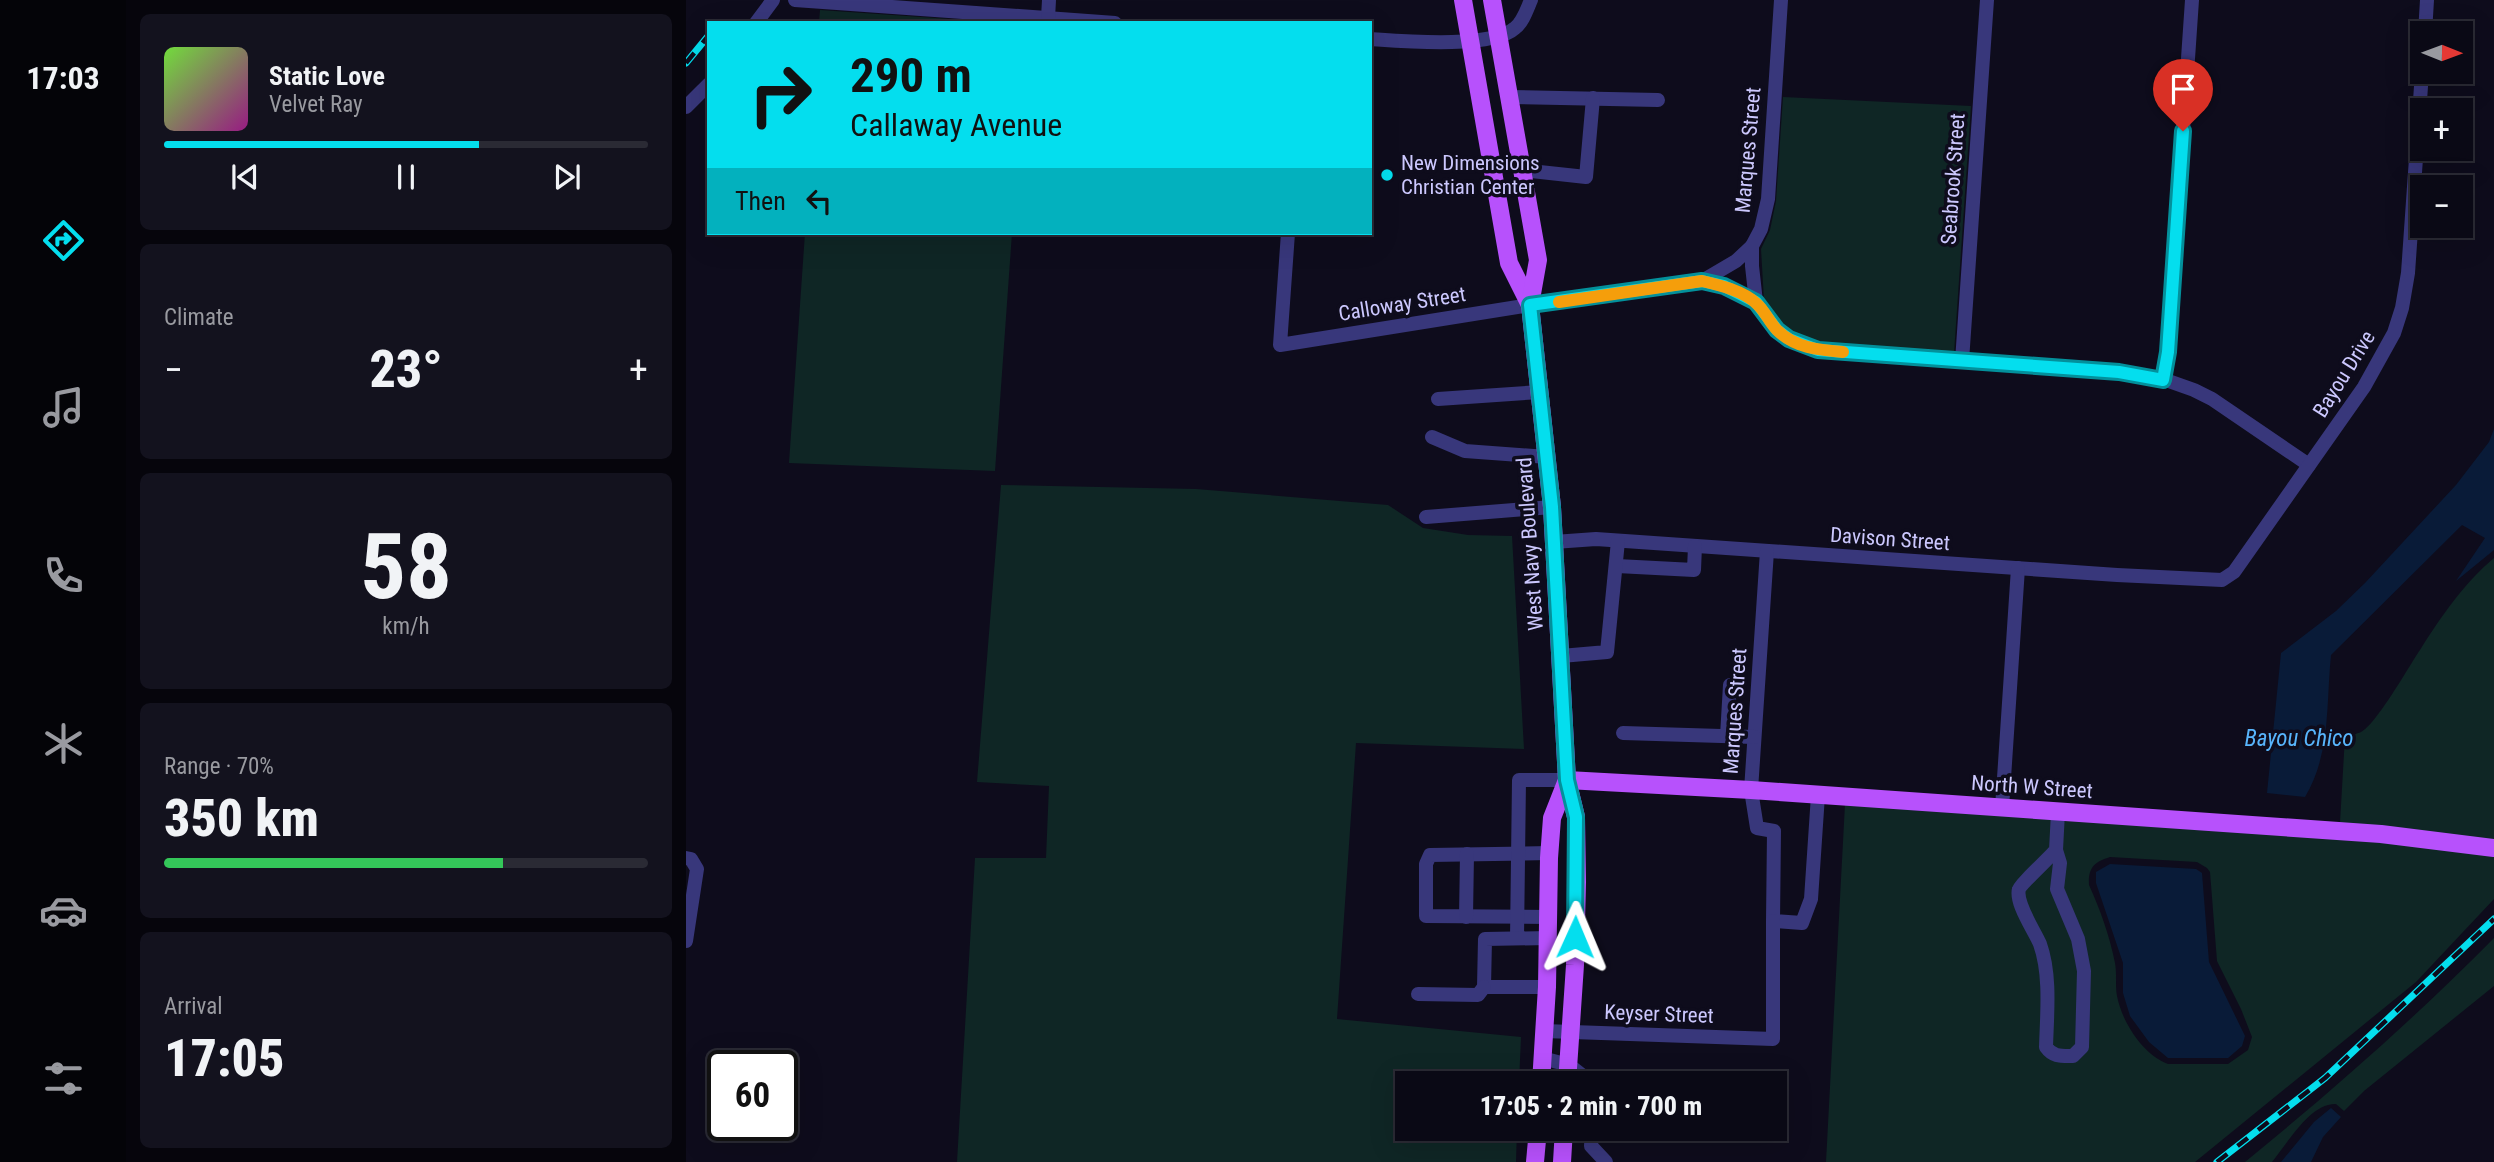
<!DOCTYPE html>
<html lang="en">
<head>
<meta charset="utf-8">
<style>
	:root { --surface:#0a0915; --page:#13121e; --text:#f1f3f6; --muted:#999aa0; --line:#2a2a34; --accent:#04deee }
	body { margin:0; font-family:"Roboto Condensed",sans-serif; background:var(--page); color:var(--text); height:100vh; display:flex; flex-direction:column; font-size:26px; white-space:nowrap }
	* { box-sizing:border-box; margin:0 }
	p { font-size:23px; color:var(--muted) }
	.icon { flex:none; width:38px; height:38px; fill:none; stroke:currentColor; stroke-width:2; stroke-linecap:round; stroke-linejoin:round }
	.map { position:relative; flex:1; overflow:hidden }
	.panel { display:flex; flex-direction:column; gap:14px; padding:14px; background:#06050c; width:560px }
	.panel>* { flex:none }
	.guide { position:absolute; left:21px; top:21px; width:665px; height:214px; border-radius:0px; box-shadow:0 7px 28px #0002,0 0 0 2px var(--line); background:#04deee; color:#111; overflow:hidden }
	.needle { width:46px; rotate:91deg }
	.fabs { position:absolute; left:1724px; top:21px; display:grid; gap:14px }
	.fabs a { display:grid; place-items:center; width:63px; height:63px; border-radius:0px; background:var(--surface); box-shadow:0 7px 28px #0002,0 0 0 2px var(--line); font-size:35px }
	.speed { position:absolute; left:21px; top:1050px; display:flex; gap:14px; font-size:35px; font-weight:700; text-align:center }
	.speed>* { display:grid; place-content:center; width:91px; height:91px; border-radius:50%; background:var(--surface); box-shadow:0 7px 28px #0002,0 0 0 2px var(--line); line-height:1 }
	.speed .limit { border:4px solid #111; border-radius:10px; background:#fff; color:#111 }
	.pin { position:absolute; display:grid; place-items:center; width:60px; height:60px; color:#fff; margin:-72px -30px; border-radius:50% 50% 50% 0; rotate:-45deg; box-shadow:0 0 7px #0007 }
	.pin .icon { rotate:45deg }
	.me { position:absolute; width:77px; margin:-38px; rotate:1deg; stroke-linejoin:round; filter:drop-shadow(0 0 5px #0008) }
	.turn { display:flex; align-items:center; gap:24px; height:147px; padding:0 28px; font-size:32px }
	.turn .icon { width:91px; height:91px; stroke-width:2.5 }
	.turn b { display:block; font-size:49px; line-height:60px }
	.then { display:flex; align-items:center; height:66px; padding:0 28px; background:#0003; gap:14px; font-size:26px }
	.big { font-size:52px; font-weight:800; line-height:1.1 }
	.panel .card { flex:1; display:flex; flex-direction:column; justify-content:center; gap:10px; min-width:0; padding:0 24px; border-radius:10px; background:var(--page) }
	.panel .dial { align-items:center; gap:0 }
	.dial b { font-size:91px; line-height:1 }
	.song { display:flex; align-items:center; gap:21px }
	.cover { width:84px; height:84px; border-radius:10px; background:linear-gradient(135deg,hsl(100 70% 55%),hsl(310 70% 35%)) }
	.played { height:7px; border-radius:4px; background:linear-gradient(90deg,var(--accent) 65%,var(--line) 65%) }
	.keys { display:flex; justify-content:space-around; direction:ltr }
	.heat { display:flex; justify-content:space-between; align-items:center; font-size:38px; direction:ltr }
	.charge { height:10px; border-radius:5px; background:linear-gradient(90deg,#34c759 70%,var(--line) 0) }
	.trip { position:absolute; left:709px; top:1071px; width:392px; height:70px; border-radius:0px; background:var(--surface); box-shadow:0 7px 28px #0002,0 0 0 2px var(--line); font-weight:800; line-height:70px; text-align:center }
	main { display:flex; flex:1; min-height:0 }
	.menu { display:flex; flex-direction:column; width:126px; justify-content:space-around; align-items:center; background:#040408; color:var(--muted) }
	.menu .icon { width:49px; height:49px }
	.menu .active { color:var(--accent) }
	.menu b { font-size:32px; color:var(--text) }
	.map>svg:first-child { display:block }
	.green { fill:#0f2625; fill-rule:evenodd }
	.water { fill:#091b38 }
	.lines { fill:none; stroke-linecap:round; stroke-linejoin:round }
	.minor { stroke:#38377b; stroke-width:14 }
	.major { stroke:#b751fc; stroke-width:18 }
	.rail-casing { stroke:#04deee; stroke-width:7 }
	.rail { stroke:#0e0c1c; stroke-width:4.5; stroke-dasharray:13; stroke-linecap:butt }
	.route-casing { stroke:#03909b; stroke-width:18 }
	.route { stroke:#04deee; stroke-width:12 }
	.slow { stroke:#f59e0b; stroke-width:12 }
	.poi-dot { fill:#04deee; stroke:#0e0c1c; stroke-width:2.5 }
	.labels { text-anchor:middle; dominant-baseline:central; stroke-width:7; stroke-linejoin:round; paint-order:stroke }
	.street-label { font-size:21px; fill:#ccc8fe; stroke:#0e0c1c }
	.poi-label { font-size:21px; fill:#ccc8fe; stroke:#0e0c1c; text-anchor:start }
	.water-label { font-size:23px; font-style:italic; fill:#58b5fc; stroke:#0e0c1c }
</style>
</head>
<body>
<main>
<nav class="menu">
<b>17:03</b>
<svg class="icon active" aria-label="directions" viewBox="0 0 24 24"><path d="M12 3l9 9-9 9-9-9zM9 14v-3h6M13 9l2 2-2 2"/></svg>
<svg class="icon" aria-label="music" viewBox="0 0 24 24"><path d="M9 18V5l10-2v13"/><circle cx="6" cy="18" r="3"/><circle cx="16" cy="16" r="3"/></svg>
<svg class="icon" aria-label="phone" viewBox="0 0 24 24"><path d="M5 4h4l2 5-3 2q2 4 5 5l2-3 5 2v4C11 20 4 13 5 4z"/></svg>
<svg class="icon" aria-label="climate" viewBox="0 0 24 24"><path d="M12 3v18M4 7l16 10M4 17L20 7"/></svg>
<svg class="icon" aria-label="car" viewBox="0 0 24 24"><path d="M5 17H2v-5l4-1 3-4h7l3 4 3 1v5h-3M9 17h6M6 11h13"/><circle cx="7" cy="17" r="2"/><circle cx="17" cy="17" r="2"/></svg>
<svg class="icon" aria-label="filters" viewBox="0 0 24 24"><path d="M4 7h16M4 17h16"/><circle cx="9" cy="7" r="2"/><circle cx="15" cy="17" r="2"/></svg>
</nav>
<section class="panel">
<div class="card">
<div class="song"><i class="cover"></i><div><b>Static Love</b><p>Velvet Ray</p></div></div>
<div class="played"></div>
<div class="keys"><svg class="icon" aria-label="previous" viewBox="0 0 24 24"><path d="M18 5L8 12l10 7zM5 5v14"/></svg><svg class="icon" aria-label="pause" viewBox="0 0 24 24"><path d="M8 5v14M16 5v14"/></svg><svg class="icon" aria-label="next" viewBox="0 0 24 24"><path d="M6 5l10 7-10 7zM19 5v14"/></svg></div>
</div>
<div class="card"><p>Climate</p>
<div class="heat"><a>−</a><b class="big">23°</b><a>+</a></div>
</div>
<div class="card dial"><b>58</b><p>km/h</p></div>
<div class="card"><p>Range · 70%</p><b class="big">350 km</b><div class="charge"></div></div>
<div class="card"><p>Arrival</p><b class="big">17:05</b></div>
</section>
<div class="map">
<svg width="1808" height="1162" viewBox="0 0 1808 1162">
	<rect width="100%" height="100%" fill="#0e0c1c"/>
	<!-- green -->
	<g class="green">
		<polygon points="134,10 322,23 133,23"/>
		<polygon points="1097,97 1285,106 1268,353 1133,343 1120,339 1097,325 1078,300 1075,249 1084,230 1090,201"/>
		<polygon points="119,233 326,233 309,471 103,463"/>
		<polygon points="315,485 510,489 702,505 737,528 782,535 826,536 838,749 670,743 651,1019 835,1037 833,1083 721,1083 721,1129 831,1129 830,1162 271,1162 289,858 360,858 363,786 291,782"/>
		<path d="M1808 558V840L1654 823 1659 736C1664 735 1671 734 1675 732 1690 725 1723 666 1734 650 1754 618 1779 582 1808 558Z"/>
		<path d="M1159 804 1694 841 1808 855V899L1730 982 1509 1162H1140ZM1424 857 1511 862 1521 868 1524 872 1531 961 1555 1009 1566 1037 1562 1050 1542 1064H1482C1457 1055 1436 1022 1431 996 1429 986 1431 974 1429 963 1424 937 1414 909 1403 885 1402 868 1408 862 1424 857Z"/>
		<path d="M1808 938V986L1678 1091 1658 1111 1650 1104C1624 1103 1602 1143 1586 1162H1559C1646 1091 1729 1018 1808 938Z"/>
	</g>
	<!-- water -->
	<g class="water">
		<path d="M1808 429V550L1770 581 1799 538 1776 525 1645 655C1640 703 1645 754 1619 797L1581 793 1595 653 1650 611 1679 583 1770 485 1803 442Z"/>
		<polygon points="1424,864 1510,869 1516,873 1523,962 1559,1036 1556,1046 1542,1058 1482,1058 1463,1042 1444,1016 1437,993 1437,963 1410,883 1410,872"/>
		<polygon points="1645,1108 1655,1117 1637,1137 1625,1162 1595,1162 1628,1122"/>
	</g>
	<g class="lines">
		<!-- minor -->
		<g class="minor">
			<polyline points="109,0 429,23"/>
			<polyline points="362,18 363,0"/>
			<polyline points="70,23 87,0"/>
			<polyline points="1739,33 1741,0"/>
			<path d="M684 39C715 41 806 49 829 28 837 22 841 9 845 0"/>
			<polyline points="822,97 972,100"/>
			<polyline points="0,107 23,84"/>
			<polyline points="835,170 900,177 907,98"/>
			<polyline points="602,233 594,345 844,305 1016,281 1038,287 1070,302 1091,329 1103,339 1132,350 1433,372 1477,379 1508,390 1526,399 1623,465"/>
			<polyline points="1016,281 1050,261 1066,246"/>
			<polyline points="1070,302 1066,266 1066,246 1075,229 1082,199 1095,0"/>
			<polyline points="1276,361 1301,0"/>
			<polyline points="1477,379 1482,351 1506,0"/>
			<polyline points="752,399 854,392"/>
			<polyline points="746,437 779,451 861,457"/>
			<polyline points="740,517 866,507"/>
			<polyline points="868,542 910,539 1431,575 1536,580 1548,572 1678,387 1708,333 1716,308 1722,273 1736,72"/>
			<polyline points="1081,551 1065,790 1071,828 1088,831 1087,921 1116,923 1125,899 1132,795"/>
			<polyline points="931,566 1008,570 1009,546"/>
			<polyline points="875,656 921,652 932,541"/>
			<polyline points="937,733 1068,737"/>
			<polyline points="1041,736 1044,685"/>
			<polyline points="1316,808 1332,568"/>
			<path d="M1370 850C1365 856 1333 886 1333 889 1329 903 1348 930 1354 944 1365 975 1361 1014 1360 1047 1367 1057 1375 1056 1387 1056L1396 1047 1398 971 1392 939 1371 889 1374 863 1370 850 1372 812"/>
			<polyline points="863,853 744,855 740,864 740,916 863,917"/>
			<polyline points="0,858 5,859 11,869 0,941"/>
			<polyline points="780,917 781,854"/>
			<polyline points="831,938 833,780 881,780"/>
			<polyline points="861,987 798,987 799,939 862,938"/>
			<polyline points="732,994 792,995 798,987"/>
			<polyline points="858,1031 1087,1039 1087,921"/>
			<polyline points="856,1058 883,1065 906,1083"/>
			<polyline points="906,1129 905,1146 920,1162"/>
		</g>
		<!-- major -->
		<g class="major">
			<polyline points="777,0 823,263 844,305"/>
			<polyline points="806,0 852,260 844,305 866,507 881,780 890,817 891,882 889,965 881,1083"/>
			<polyline points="881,780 1065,790 1695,834 1808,848"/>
			<polyline points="855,1083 861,987 863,858 866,818 881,780"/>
			<polyline points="849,1162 852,1129"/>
			<polyline points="876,1162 878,1129"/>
		</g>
		<defs>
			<g id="rail">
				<polyline points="0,63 23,35"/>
				<polyline points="1531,1162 1639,1078 1808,919"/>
			</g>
		</defs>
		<!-- rail casing -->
		<use href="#rail" class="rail-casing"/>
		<!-- rail -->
		<use href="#rail" class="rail"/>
	</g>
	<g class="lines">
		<defs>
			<polyline id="route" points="889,937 890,817 881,780 866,507 844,305 1016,281 1038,286 1070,302 1091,330 1103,339 1132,350 1433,372 1477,380 1482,352 1497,131"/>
		</defs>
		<!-- route casing -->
		<use href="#route" class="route-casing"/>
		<!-- route -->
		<use href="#route" class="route"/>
		<!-- slow -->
		<path class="slow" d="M873 302 1016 281C1033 285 1058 291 1071 304 1079 311 1083 322 1091 330 1109 348 1133 350 1157 352"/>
	</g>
	<!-- markers -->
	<circle class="poi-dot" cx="701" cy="175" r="7"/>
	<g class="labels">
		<!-- street labels -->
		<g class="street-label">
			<text transform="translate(1062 150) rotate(-85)">Marques Street</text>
			<text transform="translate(1267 179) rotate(-86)">Seabrook Street</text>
			<text transform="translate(716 304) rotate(-9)">Calloway Street</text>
			<text transform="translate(1658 374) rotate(-58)">Bayou Drive</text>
			<text transform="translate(1204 539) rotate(4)">Davison Street</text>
			<text transform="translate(844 544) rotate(-94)">West Navy Boulevard</text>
			<text transform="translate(1049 711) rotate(-86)">Marques Street</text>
			<text transform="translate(1346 787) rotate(4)">North W Street</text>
			<text transform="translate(973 1014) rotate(2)">Keyser Street</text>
		</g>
		<!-- poi labels -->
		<g class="poi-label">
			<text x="715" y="163">New Dimensions<tspan x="715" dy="24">Christian Center</tspan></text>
		</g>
		<!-- water labels -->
		<g class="water-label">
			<text x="1613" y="738">Bayou Chico</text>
		</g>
	</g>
</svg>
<div class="fabs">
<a><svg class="needle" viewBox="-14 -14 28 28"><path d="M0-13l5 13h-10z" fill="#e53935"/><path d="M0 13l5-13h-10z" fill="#999aa0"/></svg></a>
<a>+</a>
<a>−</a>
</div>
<div class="speed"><div class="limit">60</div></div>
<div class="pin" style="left:1497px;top:131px;background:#d93025"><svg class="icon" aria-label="arrive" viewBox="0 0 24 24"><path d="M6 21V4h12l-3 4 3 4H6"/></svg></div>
<svg class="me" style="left:889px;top:937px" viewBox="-20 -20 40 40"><path d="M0-17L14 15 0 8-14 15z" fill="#04deee" stroke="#fff" stroke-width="4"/></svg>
<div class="trip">17:05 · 2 min · 700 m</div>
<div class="guide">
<div class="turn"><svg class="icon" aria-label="right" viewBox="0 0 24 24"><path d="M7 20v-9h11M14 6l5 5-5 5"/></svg><div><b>290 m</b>Callaway Avenue</div></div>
<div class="then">Then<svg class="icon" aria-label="left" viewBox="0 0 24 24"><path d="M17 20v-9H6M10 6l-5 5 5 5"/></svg></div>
</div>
</div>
</main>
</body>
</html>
